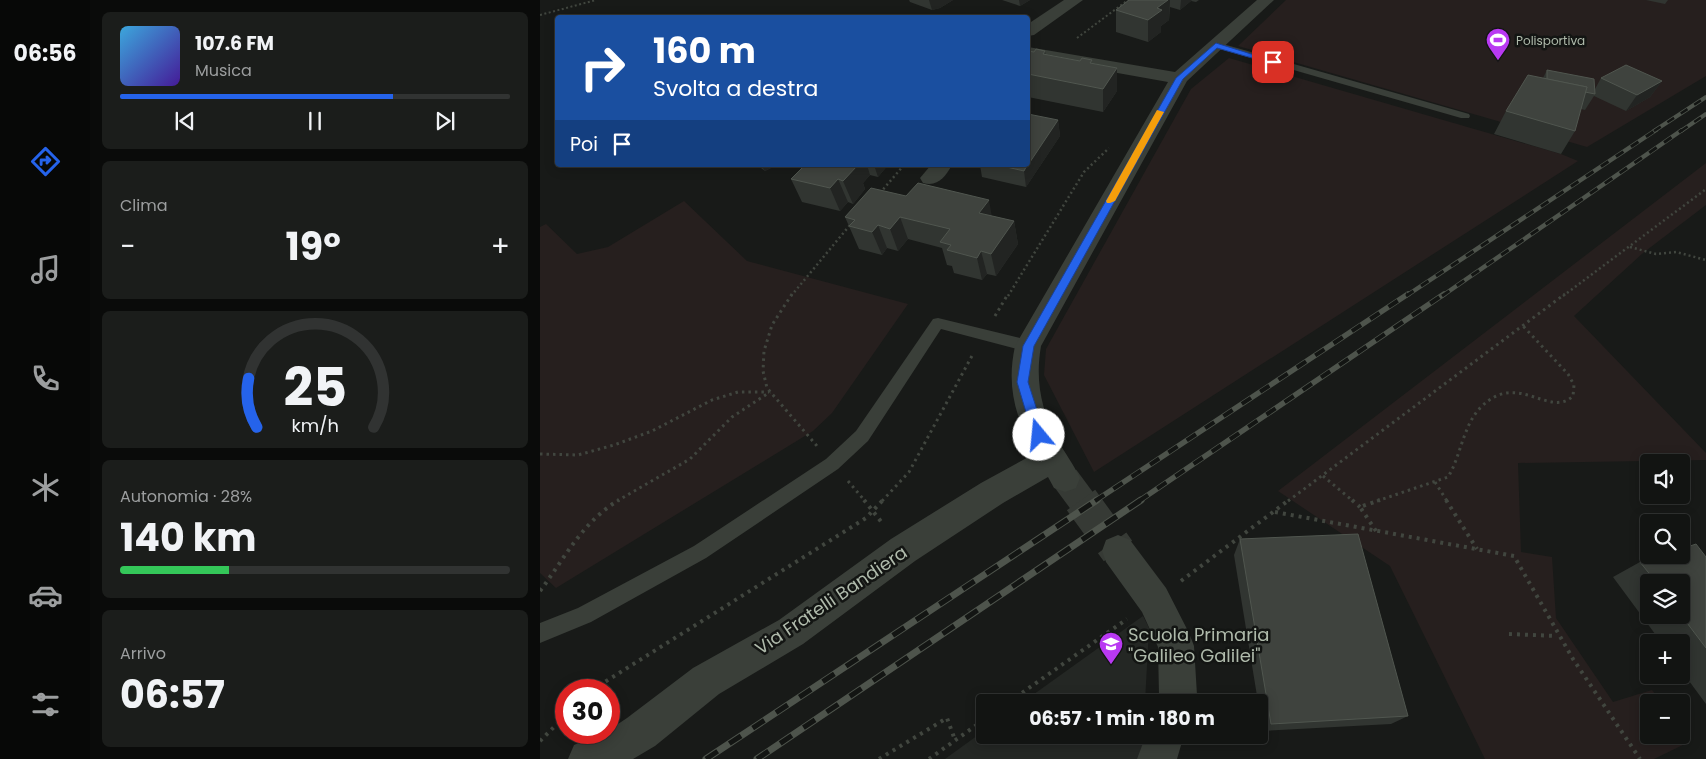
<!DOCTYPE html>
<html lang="it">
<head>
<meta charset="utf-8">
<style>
	:root { --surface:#121412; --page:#1b1d1b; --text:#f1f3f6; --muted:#9c9e9f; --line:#313332; --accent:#2563eb }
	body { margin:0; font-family:Poppins,sans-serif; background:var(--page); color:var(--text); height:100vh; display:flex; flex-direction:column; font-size:19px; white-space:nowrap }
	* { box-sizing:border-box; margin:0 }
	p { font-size:16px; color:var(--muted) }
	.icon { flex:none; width:28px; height:28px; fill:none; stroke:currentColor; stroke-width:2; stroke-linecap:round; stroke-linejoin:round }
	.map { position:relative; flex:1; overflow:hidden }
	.panel { display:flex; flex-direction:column; gap:12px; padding:12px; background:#0a0b0a; width:450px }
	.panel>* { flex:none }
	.top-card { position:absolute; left:15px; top:15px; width:475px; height:152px; border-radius:5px; box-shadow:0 2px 12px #0003,0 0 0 1px var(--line); background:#1a4fa0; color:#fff; overflow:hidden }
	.tools { position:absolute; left:1100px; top:454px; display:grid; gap:10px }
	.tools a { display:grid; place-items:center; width:50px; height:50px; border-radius:5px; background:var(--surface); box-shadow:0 2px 12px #0003,0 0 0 1px var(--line); font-size:25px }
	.speed { position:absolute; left:15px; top:679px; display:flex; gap:10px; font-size:25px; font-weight:700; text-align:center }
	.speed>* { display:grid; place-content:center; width:65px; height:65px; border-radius:50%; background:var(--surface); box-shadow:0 2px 12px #0003,0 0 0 1px var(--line); line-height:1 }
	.speed .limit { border:8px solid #d22; background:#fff; color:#111 }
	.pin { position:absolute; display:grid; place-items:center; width:42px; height:42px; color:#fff; margin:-21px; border-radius:10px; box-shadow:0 2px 8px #0006 }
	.me { position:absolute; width:55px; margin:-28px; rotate:343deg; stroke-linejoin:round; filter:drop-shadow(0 0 4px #0008) }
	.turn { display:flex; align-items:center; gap:18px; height:105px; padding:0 15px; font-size:22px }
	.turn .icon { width:65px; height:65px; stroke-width:2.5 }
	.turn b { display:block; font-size:35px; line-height:42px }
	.then { display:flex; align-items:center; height:48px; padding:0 15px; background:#0003; gap:10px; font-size:19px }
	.big { font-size:38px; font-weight:700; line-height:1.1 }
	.panel .widget { flex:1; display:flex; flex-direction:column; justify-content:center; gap:8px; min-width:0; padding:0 18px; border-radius:8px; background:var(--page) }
	.panel .dial { align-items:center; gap:0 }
	.dial svg { height:130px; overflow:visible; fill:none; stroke:var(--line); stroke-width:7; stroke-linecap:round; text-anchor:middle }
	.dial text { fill:var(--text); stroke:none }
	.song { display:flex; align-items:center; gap:15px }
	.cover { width:60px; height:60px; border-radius:8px; background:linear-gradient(135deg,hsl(200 70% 55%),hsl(260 70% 35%)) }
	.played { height:5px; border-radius:2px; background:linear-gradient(90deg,var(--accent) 70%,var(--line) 70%) }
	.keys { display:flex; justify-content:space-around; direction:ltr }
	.heat { display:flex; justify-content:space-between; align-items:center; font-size:28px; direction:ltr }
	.charge { height:8px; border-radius:4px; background:linear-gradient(90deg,#34c759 28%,var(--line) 0) }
	.trip { position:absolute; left:436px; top:694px; width:292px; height:50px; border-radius:5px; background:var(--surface); box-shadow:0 2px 12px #0003,0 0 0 1px var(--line); font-weight:700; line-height:50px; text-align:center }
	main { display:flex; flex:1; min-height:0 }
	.tabs { display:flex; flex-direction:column; width:90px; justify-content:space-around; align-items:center; background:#070807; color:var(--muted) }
	.tabs .icon { width:35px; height:35px }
	.tabs .selected { color:var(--accent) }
	.tabs b { font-size:22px; color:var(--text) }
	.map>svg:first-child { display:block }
	.built { fill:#242724 }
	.green { fill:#261f1e }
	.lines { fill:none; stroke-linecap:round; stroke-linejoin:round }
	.street-tunnel-far1 { stroke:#363a35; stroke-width:28; stroke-dasharray:28 14; stroke-linecap:butt }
	.street-tunnel { stroke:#363a35; stroke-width:35; stroke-dasharray:35 18; stroke-linecap:butt }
	.path-far3 { stroke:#41463f; stroke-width:2; stroke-dasharray:2 2.5; stroke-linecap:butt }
	.path-far2 { stroke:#41463f; stroke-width:2.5; stroke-dasharray:2 3; stroke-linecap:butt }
	.path-far1 { stroke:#41463f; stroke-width:3; stroke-dasharray:2.5 4; stroke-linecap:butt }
	.path { stroke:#41463f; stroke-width:4; stroke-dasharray:3 5; stroke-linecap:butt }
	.lane { fill:#3a3f39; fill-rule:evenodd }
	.street { fill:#3a3f39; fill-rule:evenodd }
	.rail-far3-casing { stroke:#4e544c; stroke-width:4 }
	.rail-far2-casing { stroke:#4e544c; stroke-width:4.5 }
	.rail-far1-casing { stroke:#4e544c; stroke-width:5.5 }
	.rail-casing { stroke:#4e544c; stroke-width:7 }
	.rail-far3 { stroke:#131513; stroke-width:2.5; stroke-dasharray:8; stroke-linecap:butt }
	.rail-far2 { stroke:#131513; stroke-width:3; stroke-dasharray:9; stroke-linecap:butt }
	.rail-far1 { stroke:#131513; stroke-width:4; stroke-dasharray:11; stroke-linecap:butt }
	.rail { stroke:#131513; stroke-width:5; stroke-dasharray:14; stroke-linecap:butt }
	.wall { fill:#313531; fill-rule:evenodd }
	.shaded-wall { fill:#222422 }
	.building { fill:#3f433e; stroke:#50564f }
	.route { fill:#2563eb; stroke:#184099 }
	.slow { fill:#f59e0b }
	.labels { text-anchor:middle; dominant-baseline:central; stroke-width:5; stroke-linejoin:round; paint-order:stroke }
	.far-poi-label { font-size:12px; fill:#afbaab; stroke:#131513; text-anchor:start }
	.near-street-label { font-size:18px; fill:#afbaab; stroke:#131513 }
	.near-poi-label { font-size:18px; fill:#afbaab; stroke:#131513; text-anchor:start }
</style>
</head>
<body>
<main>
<nav class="tabs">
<b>06:56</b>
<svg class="icon selected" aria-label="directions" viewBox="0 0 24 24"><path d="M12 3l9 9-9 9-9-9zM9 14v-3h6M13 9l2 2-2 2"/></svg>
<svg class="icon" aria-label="music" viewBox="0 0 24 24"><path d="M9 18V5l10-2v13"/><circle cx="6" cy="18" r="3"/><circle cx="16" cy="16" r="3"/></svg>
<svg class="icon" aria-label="phone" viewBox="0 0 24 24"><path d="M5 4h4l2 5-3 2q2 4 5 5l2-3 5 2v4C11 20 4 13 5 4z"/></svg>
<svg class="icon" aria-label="climate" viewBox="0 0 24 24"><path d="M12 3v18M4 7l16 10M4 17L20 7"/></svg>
<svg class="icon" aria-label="car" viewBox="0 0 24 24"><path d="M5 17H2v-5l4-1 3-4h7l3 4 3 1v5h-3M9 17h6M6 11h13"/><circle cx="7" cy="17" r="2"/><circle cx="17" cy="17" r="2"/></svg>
<svg class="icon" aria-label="filters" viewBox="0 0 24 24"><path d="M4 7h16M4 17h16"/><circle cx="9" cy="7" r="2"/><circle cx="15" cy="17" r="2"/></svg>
</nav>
<section class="panel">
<div class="widget">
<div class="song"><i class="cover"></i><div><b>107.6 FM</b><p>Musica</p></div></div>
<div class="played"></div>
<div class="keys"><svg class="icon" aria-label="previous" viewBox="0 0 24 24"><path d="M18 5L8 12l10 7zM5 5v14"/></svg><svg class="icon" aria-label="pause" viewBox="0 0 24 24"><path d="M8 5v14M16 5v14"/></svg><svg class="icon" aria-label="next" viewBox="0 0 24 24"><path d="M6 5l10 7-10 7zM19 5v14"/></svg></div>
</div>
<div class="widget"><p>Clima</p>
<div class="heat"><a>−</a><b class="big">19°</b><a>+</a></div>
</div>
<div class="widget dial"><svg viewBox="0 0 100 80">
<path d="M14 69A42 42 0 1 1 86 69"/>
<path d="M14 69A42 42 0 0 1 9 39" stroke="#2563eb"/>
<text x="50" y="56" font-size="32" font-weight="700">25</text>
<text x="50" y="72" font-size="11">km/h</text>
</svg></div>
<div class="widget"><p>Autonomia · 28%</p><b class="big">140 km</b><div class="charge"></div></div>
<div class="widget"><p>Arrivo</p><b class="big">06:57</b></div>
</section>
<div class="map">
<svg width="1166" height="759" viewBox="0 0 1166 759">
	<rect width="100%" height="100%" fill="#181a18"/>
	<!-- built -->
	<g class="built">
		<polygon points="603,616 609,628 605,702 483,702"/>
		<polygon points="445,730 445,735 603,735 601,759 405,759"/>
	</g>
	<!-- green -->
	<g class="green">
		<polygon points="746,0 1166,0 1166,76 1047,147 698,46"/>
		<polygon points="689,58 1021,154 1038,161 554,472 504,375 506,349 651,89"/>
		<polygon points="1166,163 1166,205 1103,253 1034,316 1166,453 1166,460 978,463 981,552 1012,557 1016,618 1073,702 1112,690 1121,702 1109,702 1109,735 1141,735 1141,733 1147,743 1114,759 945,759 850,566 738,491"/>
		<polygon points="144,201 207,261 368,304 292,413 273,431 16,588 0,573 0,227 6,224 37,254 68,247"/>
	</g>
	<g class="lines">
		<!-- street-tunnel-far1 -->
		<polyline class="street-tunnel-far1" points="525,478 542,501"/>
		<!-- street-tunnel -->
		<polyline class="street-tunnel" points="541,500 578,551"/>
		<!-- path-far3 -->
		<g class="path-far3">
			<polyline points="0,15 56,0"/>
			<polyline points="537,38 588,0"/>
		</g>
		<!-- path-far2 -->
		<g class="path-far2">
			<polyline points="340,193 364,165"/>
			<polyline points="1090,247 1116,254 1136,252 1166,260"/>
			<polyline points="251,296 310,225"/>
			<polyline points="468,296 544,172 569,148"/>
			<polyline points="1023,296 1166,189"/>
		</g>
		<!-- path-far1 -->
		<g class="path-far1">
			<polyline points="252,294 232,325 224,351 223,371 227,388 277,446"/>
			<polyline points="455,316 468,294"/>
			<polyline points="0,454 38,455 74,445 112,431 172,400 198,392 229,392"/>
			<polyline points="783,476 813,501"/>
			<polyline points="308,481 325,501"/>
			<polyline points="895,482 907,501"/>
			<polyline points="77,501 150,459 192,417 230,392"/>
			<polyline points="342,501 369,472 433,354"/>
			<polyline points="748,501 1025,294"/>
			<path d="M837 501 908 477C921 456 923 425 941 407 978 370 1009 419 1033 396L1034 385 1028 374 983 326"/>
		</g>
		<!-- path -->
		<g class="path">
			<polyline points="324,500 343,524"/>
			<polyline points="812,500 820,507"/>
			<polyline points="906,500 937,549"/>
			<polyline points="735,512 974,556 1033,659 1100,759"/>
			<polyline points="836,531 820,507 840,500"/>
			<polyline points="641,581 749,500"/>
			<path d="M0 591C25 558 42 522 79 500"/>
			<polyline points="969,634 1017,636"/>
			<polyline points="52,690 326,518 343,500"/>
			<polyline points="469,702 587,619"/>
			<polyline points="0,741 26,715"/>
			<polyline points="339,759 407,718 415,740"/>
			<polyline points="389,759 445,719"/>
		</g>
		<!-- lane -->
		<g class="lane">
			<polygon points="676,42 929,114 930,116 929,118 921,118 673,47 671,45"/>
			<polygon points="398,318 488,340 493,342 495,346 493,350 488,352 401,329 328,441 298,469 166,558 51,622 0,643 0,623 38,608 154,546 286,459 316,431 393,319"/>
		</g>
		<!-- street -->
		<g class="street">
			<polygon points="524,0 543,0 494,35 488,36 488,24"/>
			<path d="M717 0H734L647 81 501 346C495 380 501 411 518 441 525 453 534 465 540 478L536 488 525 492 514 488 508 477 463 503 375 561 263 644 179 694 115 746 93 759H28L34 745 64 732H69V730L87 718 153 668 239 620 351 539 441 483 494 454C476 416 466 388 475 346L628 82 488 57V47L635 72Z"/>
			<path d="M391 165H412C405 177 398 187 383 183L380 178Z"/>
			<polygon points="578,535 590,540 626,588 649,633 654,646 657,695 655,702 617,702 619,695 618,647 602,612 566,562 562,551 566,540"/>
			<polygon points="606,735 644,735 637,759 597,759"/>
		</g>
		<defs>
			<g id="rail-far3">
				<polyline points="1114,131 1166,97"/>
				<polyline points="1141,131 1166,114"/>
			</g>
			<g id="rail-far2">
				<polyline points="866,296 1116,130"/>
				<polyline points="902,296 1142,130"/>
			</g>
			<g id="rail-far1">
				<polyline points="555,501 868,294"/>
				<polyline points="599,501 904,294"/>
			</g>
			<g id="rail">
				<polyline points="166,759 557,500"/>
				<polyline points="217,759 601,500"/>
			</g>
		</defs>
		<!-- rail-far3 casing -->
		<use href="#rail-far3" class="rail-far3-casing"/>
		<!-- rail-far2 casing -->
		<use href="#rail-far2" class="rail-far2-casing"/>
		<!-- rail-far1 casing -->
		<use href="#rail-far1" class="rail-far1-casing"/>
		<!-- rail casing -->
		<use href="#rail" class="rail-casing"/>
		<!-- rail-far3 -->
		<use href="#rail-far3" class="rail-far3"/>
		<!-- rail-far2 -->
		<use href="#rail-far2" class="rail-far2"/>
		<!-- rail-far1 -->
		<use href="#rail-far1" class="rail-far1"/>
		<!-- rail -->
		<use href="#rail" class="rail"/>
	</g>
	<!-- wall -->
	<g class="wall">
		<polygon points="369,0 413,0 400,8 392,10 370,2"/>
		<polygon points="462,0 490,0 480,6"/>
		<polygon points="589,0 659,0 656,2 651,1 640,10 630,7 629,20 621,26 621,32 608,42 576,32 576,10"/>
		<polygon points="1106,0 1128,0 1125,4"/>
		<polygon points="488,51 494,52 505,51 506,54 577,68 577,91 563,112 488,97"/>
		<polygon points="1007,70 1055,89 1061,78 1122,81 1110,97 1086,111 1054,96 1045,110 1041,109 1035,131 1021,154 954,134 966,111 1003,78"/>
		<polygon points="518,120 520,136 486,187 442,177 440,165 488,165"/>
		<polygon points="217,165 237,165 225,171"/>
		<polygon points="265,165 348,165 338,177 330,175 323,183 325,189 313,204 308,202 300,211 262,202 251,179"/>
		<polygon points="366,196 474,221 478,244 456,276 447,274 442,280 414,273 412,266 407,265 402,248 368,239 358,251 347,248 342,255 319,249 305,217"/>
		<polygon points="700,539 868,716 851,724 722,731 720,716 720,702 718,702 694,555"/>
		<path d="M1166 557V704L1141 670V642H1121L1073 577 1100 562ZM1109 582H1141V615H1109Z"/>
	</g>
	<!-- shaded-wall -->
	<g class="shaded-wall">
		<polygon points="389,0 413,0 400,8 392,10"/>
		<polygon points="479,0 490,0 480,6"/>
		<polygon points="614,0 630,0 629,20 621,26 621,32 608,42 608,20"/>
		<polygon points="641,0 652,0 651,1 640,10"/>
		<polygon points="577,68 577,91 563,112 563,89"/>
		<polygon points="1122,81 1110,97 1086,111 1097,95"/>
		<polygon points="518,120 520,136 486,187 484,171"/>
		<polygon points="221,165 237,165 225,171"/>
		<polygon points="310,165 327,165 330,175 323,183 325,189 313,204 303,181"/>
		<polygon points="334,165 348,165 338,177"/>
		<polygon points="298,179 308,202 300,211 290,188"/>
		<polygon points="449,200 453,223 439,213"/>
		<polygon points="360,217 368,239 358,251 350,229"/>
		<polygon points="474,221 478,244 456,276 451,254"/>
		<polygon points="338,225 347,248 342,255 332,232"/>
		<polygon points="441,251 447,274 442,280 437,258"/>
	</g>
	<!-- building -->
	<g class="building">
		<polygon points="589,0 628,0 617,8 622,10 608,20 576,10"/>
		<polygon points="496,49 505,51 503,54 540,61 542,58 552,60 550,63 577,68 563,89 488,74 488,51 494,52"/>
		<polygon points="1086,65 1122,81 1097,95 1061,78"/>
		<polygon points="1007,70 1054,79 1055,94 1045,92 1047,87 1007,79"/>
		<polygon points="988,75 1047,87 1035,131 966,111"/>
		<polygon points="488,114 518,120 488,165"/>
		<polygon points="265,165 311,165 317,166 303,181 298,179 290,188 251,179"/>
		<polygon points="458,165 487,165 484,171"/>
		<polygon points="378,183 449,200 439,213 474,221 451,254 441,251 437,258 407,250 411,245 400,242 410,229 360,217 350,229 338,225 332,232 309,226 315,220 305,217 331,188 366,196"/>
		<polygon points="818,534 868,716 731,724 700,539"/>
		<polygon points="1156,544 1166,557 1166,648 1141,615 1141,582 1116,582 1100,562 1122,555 1141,555 1141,549"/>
	</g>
	<!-- route -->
	<polygon class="route" points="676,43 737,62 733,64 677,48 643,79 494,346 488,382 505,435 503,439 499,440 494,439 477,382 483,346 636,78"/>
	<!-- slow -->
	<polygon class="slow" points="617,110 624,112 575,201 570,203 567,203 566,201"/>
	<!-- icons -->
	<defs>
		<symbol id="stadium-pin" viewBox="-11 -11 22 30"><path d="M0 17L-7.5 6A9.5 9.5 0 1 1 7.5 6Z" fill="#b939f2" stroke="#131513"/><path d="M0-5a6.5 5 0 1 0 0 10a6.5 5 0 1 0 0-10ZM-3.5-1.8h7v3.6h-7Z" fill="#fff"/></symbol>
		<symbol id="school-pin" viewBox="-11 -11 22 30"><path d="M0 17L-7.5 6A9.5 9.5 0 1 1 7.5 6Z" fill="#b939f2" stroke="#131513"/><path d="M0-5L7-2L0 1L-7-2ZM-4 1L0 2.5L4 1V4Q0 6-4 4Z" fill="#fff"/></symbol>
	</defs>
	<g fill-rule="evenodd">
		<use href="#stadium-pin" x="944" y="26" width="28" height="38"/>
		<use href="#school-pin" x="557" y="630" width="28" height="38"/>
	</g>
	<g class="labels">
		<!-- far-poi labels -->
		<g class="far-poi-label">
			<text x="976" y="40">Polisportiva</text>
		</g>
		<!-- near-street labels -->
		<g class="near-street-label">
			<text transform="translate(291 600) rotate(-34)">Via Fratelli Bandiera</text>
		</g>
		<!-- near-poi labels -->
		<g class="near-poi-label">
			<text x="588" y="634">Scuola Primaria<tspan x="588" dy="21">"Galileo Galilei"</tspan></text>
		</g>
	</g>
</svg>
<div class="tools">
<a><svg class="icon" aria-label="sound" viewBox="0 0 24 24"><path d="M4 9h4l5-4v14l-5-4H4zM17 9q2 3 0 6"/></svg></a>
<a><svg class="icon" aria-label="search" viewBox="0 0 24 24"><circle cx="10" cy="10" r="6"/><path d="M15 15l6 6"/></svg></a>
<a><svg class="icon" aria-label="layers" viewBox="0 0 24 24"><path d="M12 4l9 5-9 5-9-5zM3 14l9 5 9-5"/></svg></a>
<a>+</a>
<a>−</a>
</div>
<div class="speed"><div class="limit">30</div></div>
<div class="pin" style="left:733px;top:62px;background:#d93025"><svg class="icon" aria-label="arrive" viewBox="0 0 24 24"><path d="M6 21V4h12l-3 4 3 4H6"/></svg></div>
<svg class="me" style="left:499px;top:435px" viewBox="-20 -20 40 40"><circle r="19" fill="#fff"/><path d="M0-13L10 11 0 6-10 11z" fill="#2563eb"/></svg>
<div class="trip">06:57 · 1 min · 180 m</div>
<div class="top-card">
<div class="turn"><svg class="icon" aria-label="right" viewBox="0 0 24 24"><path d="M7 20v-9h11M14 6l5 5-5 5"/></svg><div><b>160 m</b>Svolta a destra</div></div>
<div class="then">Poi<svg class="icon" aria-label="arrive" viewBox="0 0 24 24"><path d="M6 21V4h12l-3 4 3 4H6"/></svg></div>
</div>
</div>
</main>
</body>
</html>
